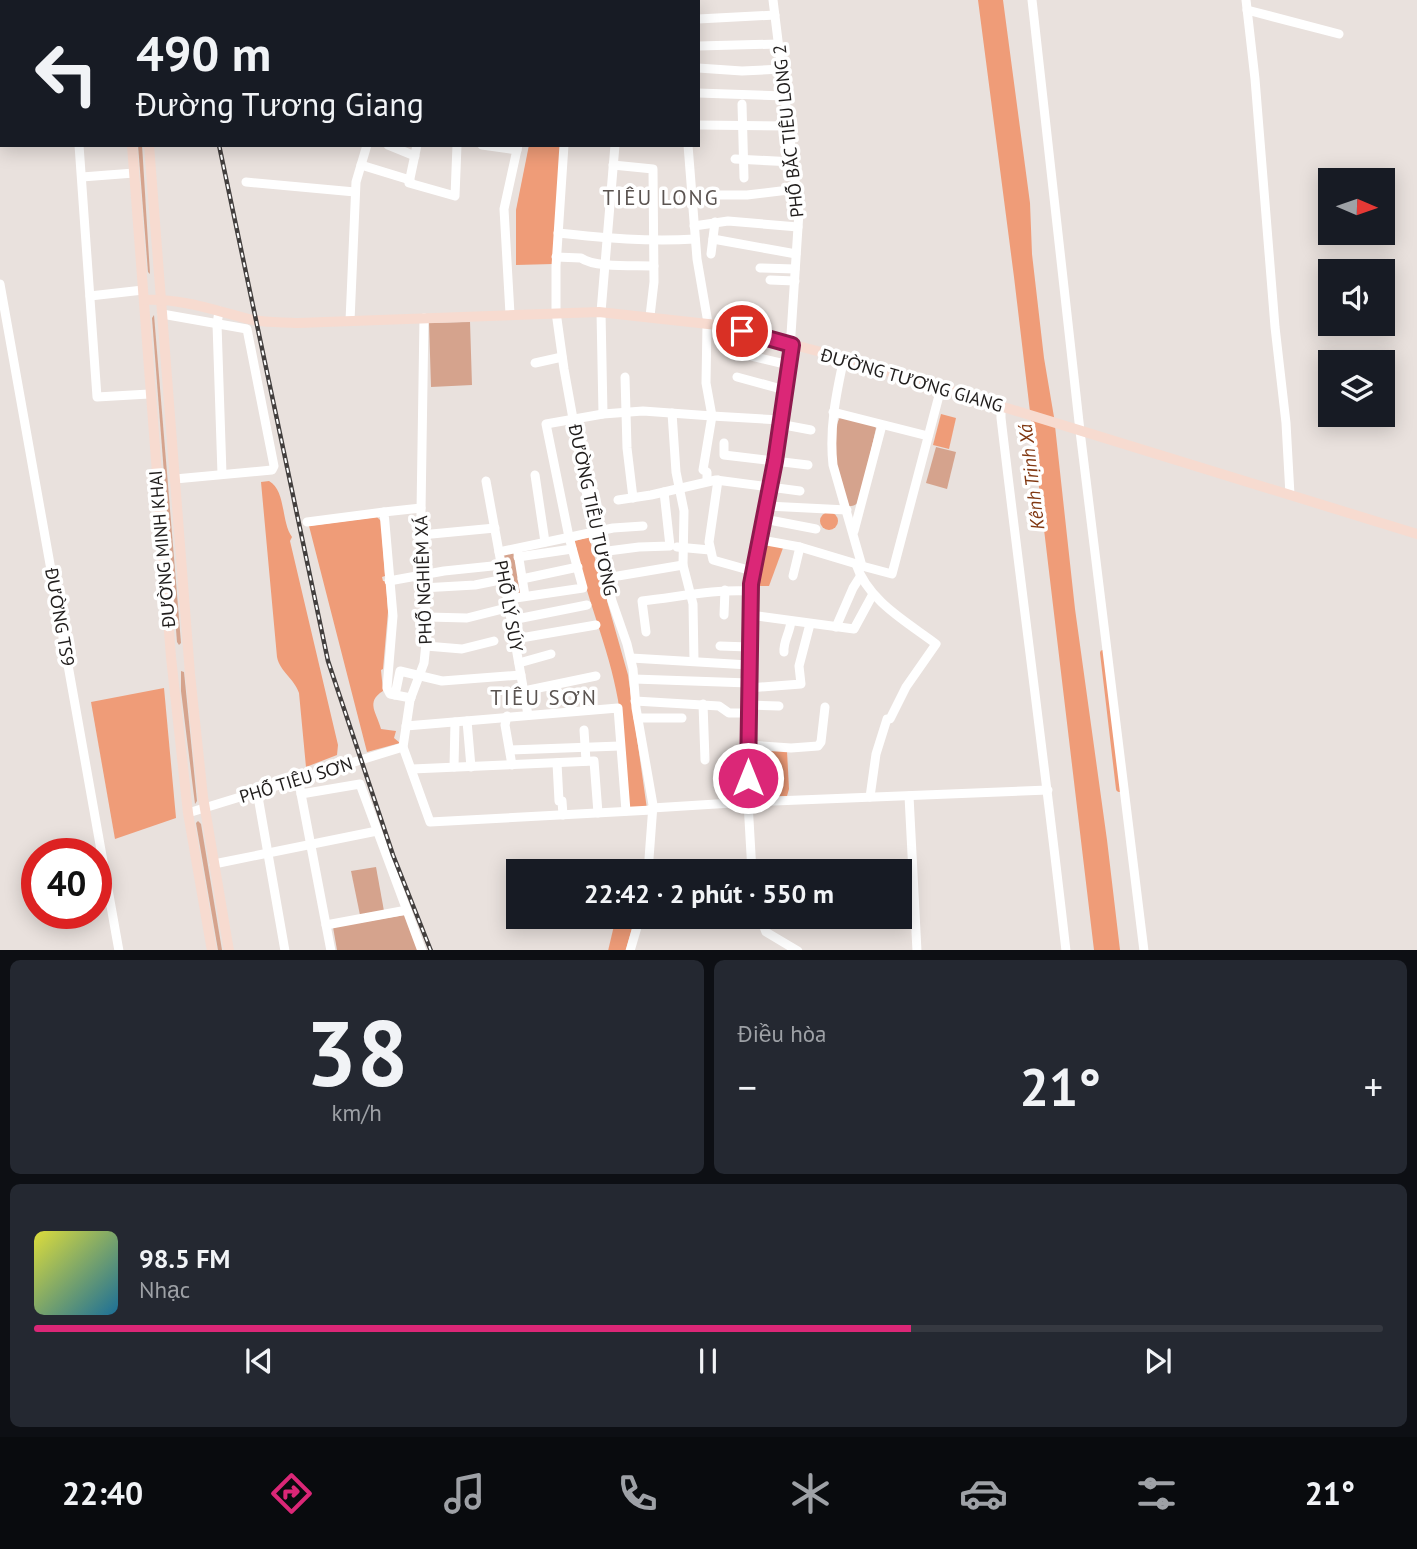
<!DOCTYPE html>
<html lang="vi">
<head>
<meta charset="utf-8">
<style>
	:root { --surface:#171b24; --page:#242831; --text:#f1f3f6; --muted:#9ea1a6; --line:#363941; --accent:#db2777 }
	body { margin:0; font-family:"PT Sans",sans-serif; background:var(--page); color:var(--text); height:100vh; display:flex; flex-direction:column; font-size:26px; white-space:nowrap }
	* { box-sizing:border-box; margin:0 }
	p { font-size:23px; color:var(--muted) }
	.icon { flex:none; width:38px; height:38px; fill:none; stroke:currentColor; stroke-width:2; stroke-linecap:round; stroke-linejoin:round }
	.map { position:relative; height:950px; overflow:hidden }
	.details { display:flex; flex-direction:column; gap:10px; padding:10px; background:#0d0f14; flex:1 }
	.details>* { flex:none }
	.banner { position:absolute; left:0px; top:0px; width:700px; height:147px; box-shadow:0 4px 18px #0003; background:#171b24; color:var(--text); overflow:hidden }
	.needle { width:46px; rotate:92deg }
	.buttons { position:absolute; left:1318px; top:168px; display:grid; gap:14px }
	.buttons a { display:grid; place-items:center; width:77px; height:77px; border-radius:0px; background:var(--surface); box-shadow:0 4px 18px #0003; font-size:35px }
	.speed { position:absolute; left:21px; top:838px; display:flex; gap:14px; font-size:35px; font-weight:700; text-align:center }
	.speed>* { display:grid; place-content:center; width:91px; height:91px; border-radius:50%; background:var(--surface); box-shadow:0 4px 18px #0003; line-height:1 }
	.speed .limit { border:10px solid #d22; background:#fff; color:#111 }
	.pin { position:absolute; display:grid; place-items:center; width:60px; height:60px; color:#fff; margin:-30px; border:4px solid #fff; border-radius:50%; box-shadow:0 2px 7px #0007 }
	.me { position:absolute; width:77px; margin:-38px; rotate:0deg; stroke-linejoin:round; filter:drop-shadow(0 0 5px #0008) }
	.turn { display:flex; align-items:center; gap:24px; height:147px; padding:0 21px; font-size:32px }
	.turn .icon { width:91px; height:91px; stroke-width:2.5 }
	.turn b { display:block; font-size:49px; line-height:60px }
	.big { font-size:52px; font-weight:700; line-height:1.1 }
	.details .tile { flex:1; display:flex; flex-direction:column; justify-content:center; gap:10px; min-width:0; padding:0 24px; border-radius:10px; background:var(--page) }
	.details .dial { align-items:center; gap:0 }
	.dial b { font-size:91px; line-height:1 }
	.song { display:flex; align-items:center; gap:21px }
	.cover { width:84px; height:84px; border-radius:10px; background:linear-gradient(135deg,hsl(60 70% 55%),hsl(200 70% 35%)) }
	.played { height:7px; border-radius:4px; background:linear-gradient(90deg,var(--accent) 65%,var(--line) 65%) }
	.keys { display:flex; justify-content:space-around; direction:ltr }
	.heat { display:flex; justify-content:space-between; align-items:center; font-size:38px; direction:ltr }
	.details .tiles { flex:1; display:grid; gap:10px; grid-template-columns:1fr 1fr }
	.tile:last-child { grid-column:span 2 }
	.trip { position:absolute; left:506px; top:859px; width:406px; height:70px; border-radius:0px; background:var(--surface); box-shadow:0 4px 18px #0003; font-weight:700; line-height:70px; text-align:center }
	.menu { display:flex; height:112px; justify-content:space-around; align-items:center; background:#090b0e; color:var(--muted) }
	.menu .icon { width:49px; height:49px }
	.menu .current { color:var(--accent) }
	.menu b { font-size:32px; color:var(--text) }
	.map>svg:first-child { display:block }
	.green { fill:#d5a38d }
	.water { fill:#ef9c78 }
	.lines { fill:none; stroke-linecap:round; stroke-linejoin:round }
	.canal { stroke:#ef9c78; stroke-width:6 }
	.minor { stroke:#fff; stroke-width:9 }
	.major { stroke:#f7dbd0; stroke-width:10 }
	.rail-casing { stroke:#433f3e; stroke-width:4.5 }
	.rail { stroke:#fff; stroke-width:2; stroke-dasharray:5; stroke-linecap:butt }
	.route-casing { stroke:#8e194d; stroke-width:18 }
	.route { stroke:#db2777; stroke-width:12 }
	.labels { text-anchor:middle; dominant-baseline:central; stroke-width:7; stroke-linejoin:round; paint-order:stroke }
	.street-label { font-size:18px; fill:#201d1c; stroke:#fff }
	.water-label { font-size:19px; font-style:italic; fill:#813812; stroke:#fff }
	.quarter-label { font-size:21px; letter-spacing:2px; fill:#5b5451; stroke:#fff }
</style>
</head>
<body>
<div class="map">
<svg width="1417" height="951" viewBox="0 0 1417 951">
	<rect width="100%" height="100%" fill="#e9e1dd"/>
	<!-- green -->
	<g class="green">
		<polygon points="138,145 142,145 150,274 148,272"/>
		<polygon points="154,315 181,643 179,645 177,642 152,318"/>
		<polygon points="470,322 472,385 431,387 429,323"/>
		<path d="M840 417 874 425 876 428 860 500C857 504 855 506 849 506 840 478 826 445 840 417Z"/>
		<polygon points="936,447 956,452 947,489 926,483"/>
		<polygon points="513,551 523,596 510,597 502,554"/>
		<polygon points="181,671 184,672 197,801 195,804 181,691"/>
		<polygon points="198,821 201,824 222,950 218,950 196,823"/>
		<polygon points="376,867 384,911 360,915 351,871"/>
		<polygon points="405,915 418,950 337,950 333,927"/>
	</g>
	<!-- water -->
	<g class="water">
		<polygon points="978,0 1003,0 1030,203 1032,254 1044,358 1054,417 1075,609 1107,840 1120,950 1094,950 1014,277"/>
		<polygon points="529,145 561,145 553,264 516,265 516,210"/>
		<polygon points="941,414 956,418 949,449 933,445"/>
		<path d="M269 481C286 490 281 522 292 537L290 541 338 745 337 755 306 767 299 693C294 678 280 672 277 657L261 482Z"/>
		<circle cx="829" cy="521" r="9"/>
		<path d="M377 517 381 521 385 576 382 577 383 581H386L388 612 383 669 381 670 383 691C365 702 377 713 381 729L396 731 394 738 400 743 367 752 309 526Z"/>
		<path d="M589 537 628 675 647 809H627C624 773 624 736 618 700 609 647 585 596 575 543V541Z"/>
		<polygon points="761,542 783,548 769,586 753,586"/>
		<polygon points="164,688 176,818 115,839 91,702"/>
		<polygon points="753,748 787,751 789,789 787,796 751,797"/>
		<polygon points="616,917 635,917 626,950 608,951"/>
	</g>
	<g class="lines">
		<!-- canal -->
		<polyline class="canal" points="1103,653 1119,789"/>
		<!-- minor -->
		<g class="minor">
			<polyline points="452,0 457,2"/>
			<polyline points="547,0 547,2"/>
			<polyline points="677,0 677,2"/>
			<polyline points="1032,0 1080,431 1144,951"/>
			<polyline points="1246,0 1255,79 1275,327 1286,423 1290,495"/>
			<polyline points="407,2 408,0"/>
			<polyline points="522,2 522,0"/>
			<polyline points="557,2 557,0"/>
			<polyline points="602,2 603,0"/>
			<polyline points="1247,10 1339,34"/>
			<polyline points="698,19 775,15"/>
			<polyline points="698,46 778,44"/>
			<polyline points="698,68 742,71 782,69"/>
			<polyline points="698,93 785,96"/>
			<polyline points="742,104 744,178"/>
			<polyline points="698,125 789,126"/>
			<polyline points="79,145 97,397 149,394"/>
			<polyline points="388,145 415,156"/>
			<polyline points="417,145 409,183 455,196 457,145"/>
			<polyline points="482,145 517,150"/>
			<polyline points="564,145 556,266 556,312 564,369 587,496 612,601 627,644 633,669 636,708 653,805 648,872"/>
			<polyline points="688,145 697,259 708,323"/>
			<polyline points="735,159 794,162"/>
			<polyline points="361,165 410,180"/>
			<polyline points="613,165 653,169 654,282 650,316"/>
			<polyline points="82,177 134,173"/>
			<polyline points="246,182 355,192"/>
			<polyline points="611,191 651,193"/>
			<polyline points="691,195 747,195 797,189"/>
			<polyline points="694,226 728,221 798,227"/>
			<path d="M558 233C604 238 649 242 695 239"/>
			<polyline points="713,239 796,254"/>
			<polyline points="711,254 715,222"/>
			<path d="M556 257 581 258C595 268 636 265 654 266"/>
			<polyline points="760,268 795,269"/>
			<polyline points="770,280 795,281"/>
			<polyline points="0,284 119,951"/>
			<polyline points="90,296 143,290"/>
			<polyline points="219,311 217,324 222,474"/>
			<polyline points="162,314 247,329 274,466 272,470 175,479"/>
			<polyline points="510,314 504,209 518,145"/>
			<polyline points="424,318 420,576 428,624 424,663 410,700 403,747 430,822 652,810"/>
			<polyline points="350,321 356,182 367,145"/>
			<polyline points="726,350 789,365"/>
			<path d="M844 358C836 394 829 429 833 465L862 566 892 574 941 388"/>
			<polyline points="535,363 562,357"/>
			<polyline points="625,377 627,448 633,498"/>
			<polyline points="737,377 785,390"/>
			<path d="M1001 406V418C1022 596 1046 773 1066 951"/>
			<polyline points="833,412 928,436"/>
			<polyline points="672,413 676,472 684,511 683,565 693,604 694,661"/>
			<polyline points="603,414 601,312 615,145"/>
			<polyline points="779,424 811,430"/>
			<polyline points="724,443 724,455 808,465"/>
			<polyline points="535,475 545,542"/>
			<polyline points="707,480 707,472 703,470 712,416 780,420"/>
			<polyline points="718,480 709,542 713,560 752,571"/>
			<polyline points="486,481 499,552"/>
			<polyline points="618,500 651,495 716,480 800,491"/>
			<polyline points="767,506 847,510"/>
			<polyline points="764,519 816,529"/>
			<polyline points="307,522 384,512"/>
			<polyline points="854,531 882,425"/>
			<polyline points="421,535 495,528"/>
			<polyline points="761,540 800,547 860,565"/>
			<polyline points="677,547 710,550"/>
			<polyline points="600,552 639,547 670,546 664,492"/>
			<polyline points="518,553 525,596"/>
			<polyline points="518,557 572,549"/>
			<path d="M856 564C868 601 907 622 936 644L906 687 890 719H887L876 754 870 797"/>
			<polyline points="793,576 800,547"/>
			<polyline points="606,578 683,565"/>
			<polyline points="522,579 578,567"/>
			<polyline points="389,581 444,571 502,565"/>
			<polyline points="422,588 475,585 505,579"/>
			<polyline points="509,599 583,588 569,537 546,424 603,414 643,411 712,416 706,383 707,323"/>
			<polyline points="724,615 725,590"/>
			<polyline points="750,615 854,629 873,594"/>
			<polyline points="427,617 467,618 510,607"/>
			<polyline points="512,620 587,605"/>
			<polyline points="836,627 853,588 860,577"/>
			<path d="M646 632 642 601C679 597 713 589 750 591"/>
			<polyline points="515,639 596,625"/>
			<polyline points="426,646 462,649 494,641"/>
			<polyline points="720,646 749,647"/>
			<path d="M784 652C783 641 790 633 791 621"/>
			<polyline points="631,658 749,665"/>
			<polyline points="519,663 551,654"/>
			<polyline points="634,679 749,683"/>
			<polyline points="749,688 801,684 799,666 810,624"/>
			<polyline points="524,691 596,676"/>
			<polyline points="395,695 400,671 442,681 521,675"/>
			<polyline points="411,698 390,694 387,688 393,616 384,512 421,508"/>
			<polyline points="635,701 719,706 729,713 749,713"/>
			<polyline points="703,704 705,760"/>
			<polyline points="749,705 779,706"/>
			<polyline points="528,715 499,552 613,528 643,526"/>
			<polyline points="507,716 505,725 512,765"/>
			<polyline points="638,718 682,718"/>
			<polyline points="467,721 471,767"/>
			<polyline points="406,726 618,708 626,811"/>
			<polyline points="584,730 586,761"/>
			<polyline points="748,745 791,748 818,746 821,742 825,707"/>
			<polyline points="510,750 620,746"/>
			<polyline points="557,763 559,801 562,801 563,815"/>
			<polyline points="454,767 455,722"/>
			<polyline points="412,769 594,761 598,813"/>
			<polyline points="298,778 331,951"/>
			<polyline points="257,791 285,951"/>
			<polyline points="301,794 360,784 422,951"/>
			<polyline points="909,796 917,951"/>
			<polyline points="652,808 748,802 751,584 775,461 789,365 799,212 773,0"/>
			<polyline points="188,813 403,747"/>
			<polyline points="214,864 377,831"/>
			<polyline points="752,872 748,802 1048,790"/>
			<polyline points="760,917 766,932 798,951"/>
			<polyline points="326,925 407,910"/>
			<polyline points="630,951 640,917"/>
		</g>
		<!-- major -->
		<g class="major">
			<polyline points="112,0 113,2"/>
			<polyline points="130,0 131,2"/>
			<polyline points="132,145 171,657 188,813 212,951"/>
			<polyline points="149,145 190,674 203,797 229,951"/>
			<path d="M144 300C182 298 216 311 253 320 267 323 283 322 298 323L599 312 717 325 844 358 1417 534"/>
		</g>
		<defs>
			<g id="rail">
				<polyline points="188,0 189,2"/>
				<polyline points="219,145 328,661 393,855 431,951"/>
			</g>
		</defs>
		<!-- rail casing -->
		<use href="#rail" class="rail-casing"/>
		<!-- rail -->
		<use href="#rail" class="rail"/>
	</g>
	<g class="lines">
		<defs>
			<polyline id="route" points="742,331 792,345 775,461 751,584 748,778"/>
		</defs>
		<!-- route casing -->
		<use href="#route" class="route-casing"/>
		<!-- route -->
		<use href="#route" class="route"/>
	</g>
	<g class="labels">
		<!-- street labels -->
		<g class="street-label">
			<text transform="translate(788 131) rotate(-96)">PHỐ BẮC TIÊU LONG 2</text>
			<text transform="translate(912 380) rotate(16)">ĐƯỜNG TƯƠNG GIANG</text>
			<text transform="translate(593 510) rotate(78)">ĐƯỜNG TIÊU TƯƠNG</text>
			<text transform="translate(162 549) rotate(-95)">ĐƯỜNG MINH KHAI</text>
			<text transform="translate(423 580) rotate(-92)">PHỐ NGHIÊM XÁ</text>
			<text transform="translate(509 606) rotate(80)">PHỐ LÝ SÚY</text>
			<text transform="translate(60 617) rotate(80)">ĐƯỜNG TS9</text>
			<text transform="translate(296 780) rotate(-17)">PHỐ TIÊU SƠN</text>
		</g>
		<!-- water labels -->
		<g class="water-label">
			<text transform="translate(1031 477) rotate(-97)">Kênh Trịnh Xá</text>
		</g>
		<!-- quarter labels -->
		<g class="quarter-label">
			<text x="661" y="197">TIÊU LONG</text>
			<text x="544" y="697">TIÊU SƠN</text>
		</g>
	</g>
</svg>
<div class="buttons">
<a><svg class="needle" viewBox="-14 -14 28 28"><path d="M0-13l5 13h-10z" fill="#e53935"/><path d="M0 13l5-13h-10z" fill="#9ea1a6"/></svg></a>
<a><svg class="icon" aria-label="sound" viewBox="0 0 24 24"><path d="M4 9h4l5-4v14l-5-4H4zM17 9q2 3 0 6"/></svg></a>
<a><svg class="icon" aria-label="layers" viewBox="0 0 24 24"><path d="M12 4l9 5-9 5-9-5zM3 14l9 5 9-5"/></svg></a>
</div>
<div class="speed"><div class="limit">40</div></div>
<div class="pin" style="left:742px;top:331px;background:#d93025"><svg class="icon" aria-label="arrive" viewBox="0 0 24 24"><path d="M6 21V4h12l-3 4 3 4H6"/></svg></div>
<svg class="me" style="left:748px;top:778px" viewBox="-20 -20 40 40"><circle r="17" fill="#db2777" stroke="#fff" stroke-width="3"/><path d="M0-11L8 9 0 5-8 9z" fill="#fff"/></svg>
<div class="trip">22:42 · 2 phút · 550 m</div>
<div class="banner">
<div class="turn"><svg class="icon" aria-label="left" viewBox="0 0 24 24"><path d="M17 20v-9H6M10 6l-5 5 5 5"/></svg><div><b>490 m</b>Đường Tương Giang</div></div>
</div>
</div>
<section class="details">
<div class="tiles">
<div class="tile dial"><b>38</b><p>km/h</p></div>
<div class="tile"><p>Điều hòa</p>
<div class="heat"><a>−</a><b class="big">21°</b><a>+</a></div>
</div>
<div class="tile">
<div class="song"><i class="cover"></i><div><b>98.5 FM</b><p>Nhạc</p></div></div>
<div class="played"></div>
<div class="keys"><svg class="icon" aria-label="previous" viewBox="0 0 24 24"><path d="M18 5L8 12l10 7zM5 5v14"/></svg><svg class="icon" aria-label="pause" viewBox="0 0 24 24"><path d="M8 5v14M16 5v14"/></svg><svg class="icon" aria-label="next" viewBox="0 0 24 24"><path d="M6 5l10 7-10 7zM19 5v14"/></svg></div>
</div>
</div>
</section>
<nav class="menu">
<b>22:40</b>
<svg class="icon current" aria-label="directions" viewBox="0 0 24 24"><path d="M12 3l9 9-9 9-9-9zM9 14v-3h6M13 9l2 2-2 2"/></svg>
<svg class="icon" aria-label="music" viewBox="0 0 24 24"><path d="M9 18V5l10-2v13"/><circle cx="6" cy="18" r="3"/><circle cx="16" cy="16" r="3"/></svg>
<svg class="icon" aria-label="phone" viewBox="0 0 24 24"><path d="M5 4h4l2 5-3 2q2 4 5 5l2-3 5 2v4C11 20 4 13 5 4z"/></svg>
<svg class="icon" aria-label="climate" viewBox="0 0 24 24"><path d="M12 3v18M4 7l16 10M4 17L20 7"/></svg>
<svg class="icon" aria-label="car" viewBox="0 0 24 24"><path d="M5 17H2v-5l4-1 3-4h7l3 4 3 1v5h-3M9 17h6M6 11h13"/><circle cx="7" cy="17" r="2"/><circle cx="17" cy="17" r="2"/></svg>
<svg class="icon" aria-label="filters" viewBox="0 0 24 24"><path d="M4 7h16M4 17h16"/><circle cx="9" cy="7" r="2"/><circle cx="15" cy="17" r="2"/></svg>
<b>21°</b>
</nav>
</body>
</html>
